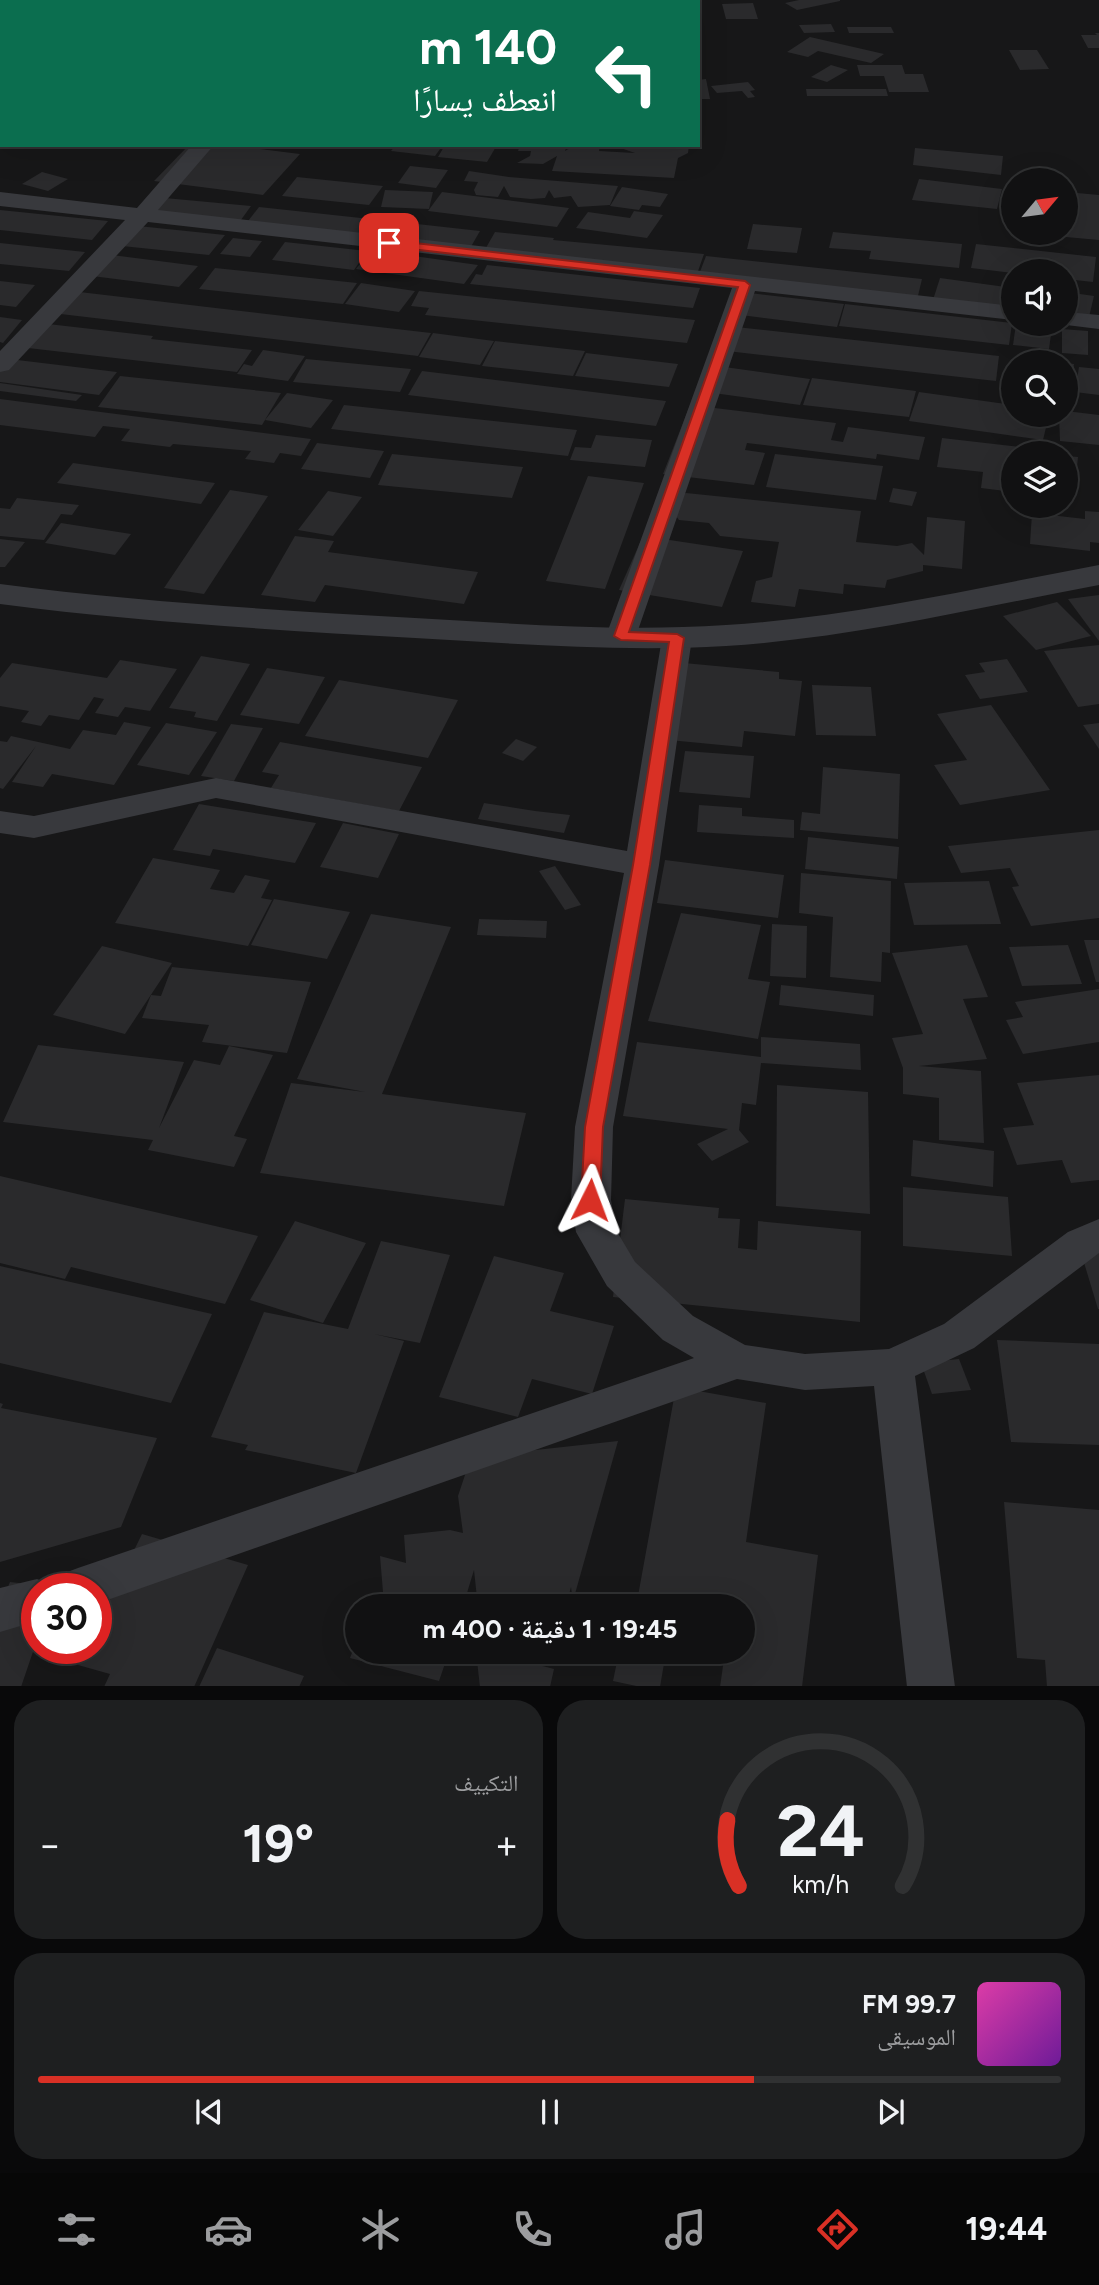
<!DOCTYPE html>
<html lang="ar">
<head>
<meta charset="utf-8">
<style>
	:root { --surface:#111112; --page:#1e1f20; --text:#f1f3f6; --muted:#9c9d9f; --line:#303132; --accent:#d93025 }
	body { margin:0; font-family:Figtree,"Noto Naskh Arabic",sans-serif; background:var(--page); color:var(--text); direction:rtl; height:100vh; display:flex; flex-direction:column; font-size:26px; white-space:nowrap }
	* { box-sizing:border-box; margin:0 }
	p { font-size:23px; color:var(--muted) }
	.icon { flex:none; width:38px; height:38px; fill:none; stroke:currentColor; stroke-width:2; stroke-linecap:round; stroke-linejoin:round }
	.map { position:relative; height:1686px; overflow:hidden; direction:ltr }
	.side { display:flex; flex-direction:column; gap:14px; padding:14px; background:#09090a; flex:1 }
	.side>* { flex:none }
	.guide { position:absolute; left:0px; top:0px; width:700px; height:147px; box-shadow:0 7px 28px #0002,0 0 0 2px var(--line); direction:rtl; background:#0b6e4f; color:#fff; overflow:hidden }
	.needle { width:46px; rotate:61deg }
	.tools { position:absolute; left:1001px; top:168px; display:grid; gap:14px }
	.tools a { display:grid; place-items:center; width:77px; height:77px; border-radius:50%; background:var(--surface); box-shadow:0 7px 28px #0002,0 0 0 2px var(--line); font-size:35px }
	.speed { position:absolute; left:21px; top:1573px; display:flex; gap:14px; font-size:35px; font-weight:700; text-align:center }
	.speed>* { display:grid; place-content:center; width:91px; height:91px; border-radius:50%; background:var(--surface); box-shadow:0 7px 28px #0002,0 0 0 2px var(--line); line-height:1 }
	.speed .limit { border:10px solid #d22; background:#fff; color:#111 }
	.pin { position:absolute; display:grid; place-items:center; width:60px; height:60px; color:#fff; margin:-30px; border-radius:14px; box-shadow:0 4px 10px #0006 }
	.me { position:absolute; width:77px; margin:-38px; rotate:3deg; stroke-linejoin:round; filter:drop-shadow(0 0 5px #0008) }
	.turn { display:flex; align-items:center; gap:24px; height:147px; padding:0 28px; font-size:32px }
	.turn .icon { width:91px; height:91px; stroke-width:2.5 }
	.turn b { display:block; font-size:49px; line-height:60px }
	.big { font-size:52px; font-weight:700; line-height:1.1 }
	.side .tile { flex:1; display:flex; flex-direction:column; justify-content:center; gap:10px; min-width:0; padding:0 24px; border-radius:28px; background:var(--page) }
	.side .dial { align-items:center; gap:0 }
	.dial svg { height:182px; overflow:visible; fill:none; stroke:var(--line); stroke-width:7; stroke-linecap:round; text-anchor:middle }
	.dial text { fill:var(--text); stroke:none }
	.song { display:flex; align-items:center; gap:21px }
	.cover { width:84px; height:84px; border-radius:10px; background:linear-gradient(135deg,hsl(320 70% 55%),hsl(280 70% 35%)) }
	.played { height:7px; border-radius:4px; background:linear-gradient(90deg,var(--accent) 70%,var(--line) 70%) }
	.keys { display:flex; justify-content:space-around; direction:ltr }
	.heat { display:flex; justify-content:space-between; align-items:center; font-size:38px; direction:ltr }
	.side .tiles { flex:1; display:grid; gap:14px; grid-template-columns:1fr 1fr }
	.tile:last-child { grid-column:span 2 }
	.trip { position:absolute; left:345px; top:1594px; width:410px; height:70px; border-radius:35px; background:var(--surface); box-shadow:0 7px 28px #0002,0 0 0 2px var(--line); font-weight:700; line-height:70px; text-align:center; direction:rtl }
	.menu { display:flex; height:112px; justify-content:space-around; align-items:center; background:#070707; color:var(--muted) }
	.menu .icon { width:49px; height:49px }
	.menu .current { color:var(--accent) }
	.menu b { font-size:32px; color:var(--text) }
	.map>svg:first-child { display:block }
	.building { fill:#2a2a2c }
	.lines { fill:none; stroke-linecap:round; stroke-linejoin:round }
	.minor { fill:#38393d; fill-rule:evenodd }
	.tertiary { fill:#38393d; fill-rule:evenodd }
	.route { fill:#d93025; stroke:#8d1f18; stroke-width:2 }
</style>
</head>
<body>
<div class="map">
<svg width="1099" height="1687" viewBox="0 0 1099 1687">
	<rect width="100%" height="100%" fill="#171718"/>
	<!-- building -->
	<g class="building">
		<polygon points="799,0 840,0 840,1 797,10 785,3"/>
		<polygon points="753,3 758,19 726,19 722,4"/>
		<polygon points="831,24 835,32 804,33 799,25"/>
		<polygon points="847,27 891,27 894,33 849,33"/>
		<polygon points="1095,33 1099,33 1099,48 1088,48 1081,35 1097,35"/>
		<polygon points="810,37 884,54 871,63 818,51 808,57 787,52"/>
		<polygon points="1009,50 1037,50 1049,69 1020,70"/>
		<polygon points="831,65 848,70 827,82 811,77"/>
		<polygon points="857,65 902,65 905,74 923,74 929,92 889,92 884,76 860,76"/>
		<polygon points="706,79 710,99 698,99 698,80"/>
		<polygon points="748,82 755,90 750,91 755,97 748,98 742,91 717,93 711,86"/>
		<polygon points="806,89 886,89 888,96 807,96"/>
		<polygon points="189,145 229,145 300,154 263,195 154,181"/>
		<polygon points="396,145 443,145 435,156 391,151"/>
		<polygon points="445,145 457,146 497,145 487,162 438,157"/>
		<polygon points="520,145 567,145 565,151 575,145 600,146 599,151 635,153 612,145 689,145 688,153 678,158 674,178 552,171 557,156 543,164 517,163 530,156 531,151 518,151"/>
		<polygon points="915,148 1003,156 1001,175 913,165"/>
		<polygon points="410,166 448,170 436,188 398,183"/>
		<polygon points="469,171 509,177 618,186 610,205 578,207 571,196 554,198 549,190 545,198 531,199 510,197 504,186 498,197 476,195 474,190 478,182 464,181"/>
		<polygon points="42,172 68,179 48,191 22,184"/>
		<polygon points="297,177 383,186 369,205 282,196"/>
		<polygon points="919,179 1002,189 997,209 912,200"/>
		<polygon points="622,187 668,194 660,207 642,205 639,210 610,206"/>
		<polygon points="385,190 433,192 429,209 381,207"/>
		<polygon points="442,192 569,208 557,227 428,211"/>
		<polygon points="1066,192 1099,195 1099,240 1044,235 1066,233"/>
		<polygon points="154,197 251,206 238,224 140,214"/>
		<polygon points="259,207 398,222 385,240 245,225"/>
		<polygon points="0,210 108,221 92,240 0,230"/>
		<polygon points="634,211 663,215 647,238 576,228 588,212 630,218"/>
		<polygon points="408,223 480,231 469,250 395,241"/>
		<polygon points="753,224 802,228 797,253 747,249"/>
		<polygon points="138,226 225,235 209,255 122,246"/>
		<polygon points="495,232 554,238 553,240 704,254 697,274 483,253"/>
		<polygon points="833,232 962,244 959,268 869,259 871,251 829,248"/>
		<polygon points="233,238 262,241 250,257 220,254"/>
		<polygon points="285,242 367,251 354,270 272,260"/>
		<polygon points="0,243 85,252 69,271 0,264"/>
		<polygon points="976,244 1096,257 1093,282 1066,279 1066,271 1013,273 971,268"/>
		<polygon points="371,250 478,265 464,284 356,269"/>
		<polygon points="104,254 198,266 179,287 84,275"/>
		<polygon points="706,256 922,279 917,300 698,277"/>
		<polygon points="487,265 700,288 693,308 470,284 476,274 482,275"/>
		<polygon points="215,268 357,283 343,304 199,289"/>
		<polygon points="940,278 1013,288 1013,311 933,300"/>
		<polygon points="0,281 35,285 16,307 0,305"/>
		<polygon points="361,283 415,291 399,312 345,304"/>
		<polygon points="71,291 292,317 431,333 418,356 52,313"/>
		<polygon points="419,291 695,320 687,343 425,315 429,308 411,306"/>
		<polygon points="1066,292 1094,296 1089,317 1066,314"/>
		<polygon points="750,293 844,304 837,327 741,315"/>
		<polygon points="845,304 1012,323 1009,345 839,326"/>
		<polygon points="0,317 22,320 3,343 0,342"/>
		<polygon points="48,324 153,336 151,339 252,350 237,372 28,348"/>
		<polygon points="1016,324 1052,327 1049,349 1013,345"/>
		<polygon points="727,326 999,356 996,381 718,350"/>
		<polygon points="1062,329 1088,331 1088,355 1062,353"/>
		<polygon points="433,333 494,341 480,365 419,357"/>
		<polygon points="495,341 585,351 573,376 482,366"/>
		<polygon points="263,350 305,356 288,381 237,374 244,364 252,366"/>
		<polygon points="586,353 678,364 669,387 575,376"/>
		<polygon points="9,359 117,372 99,395 0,382 0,369"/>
		<polygon points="306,359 411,369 400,392 293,382"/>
		<polygon points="1066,363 1074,364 1071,391 1066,390"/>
		<polygon points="710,365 810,379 800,405 699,391"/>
		<polygon points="1079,367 1099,369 1099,395 1075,392"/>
		<polygon points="422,371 666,401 656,426 408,395"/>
		<polygon points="120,376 281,393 262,425 98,407"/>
		<polygon points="812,378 916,391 909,417 803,405"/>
		<polygon points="0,383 82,395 76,401 0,391"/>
		<polygon points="919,392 1013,405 1013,415 1049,415 1043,440 909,421"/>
		<polygon points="287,393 333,400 311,428 265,420"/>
		<polygon points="0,399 311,439 301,456 280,453 274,463 245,459 251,451 173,444 170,447 121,441 130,429 103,426 95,437 0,425"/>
		<polygon points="344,405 577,430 568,456 331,429"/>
		<polygon points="690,405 836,423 831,440 843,442 848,427 925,437 919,460 877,454 876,459 747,443 745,450 765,453 754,485 663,474"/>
		<polygon points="1066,411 1099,415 1099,445 1060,441 1059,415 1066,415"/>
		<polygon points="596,435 652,440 645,467 570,460 575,447 591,448"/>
		<polygon points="942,438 1028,448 1027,453 1013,453 1013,492 981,488 983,472 937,467"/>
		<polygon points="317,443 384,451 370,478 301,469"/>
		<polygon points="392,454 523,467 512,498 378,485"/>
		<polygon points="775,454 883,466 876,500 766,487"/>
		<polygon points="1066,456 1078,457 1074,499 1066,498"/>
		<polygon points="73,463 215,483 201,504 57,483"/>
		<polygon points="588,476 644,483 605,589 546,581"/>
		<polygon points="893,488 917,492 912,506 889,502"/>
		<polygon points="230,490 268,496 204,594 164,588"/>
		<polygon points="328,491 362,497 333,536 298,530"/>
		<polygon points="686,493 861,511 856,542 897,546 912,543 924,555 927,517 965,521 962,569 923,565 923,571 887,580 885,588 844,584 843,594 799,589 795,607 751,602 756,581 772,577 779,542 720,536 709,523 679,520 672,511 676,495"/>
		<polygon points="17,498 79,505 72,515 61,514 44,540 0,536 0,508 10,509"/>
		<polygon points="1085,511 1099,512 1099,543 1090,542 1090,551 1030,544 1032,513 1085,519"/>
		<polygon points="61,523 131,534 115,555 45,543"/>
		<polygon points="295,536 334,541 328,552 478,572 464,604 325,585 315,602 261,595"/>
		<polygon points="643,536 743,551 722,607 619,590"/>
		<polygon points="0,539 25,542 5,567 0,567"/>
		<polygon points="1099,595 1099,641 1068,599"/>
		<polygon points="1057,602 1091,636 1036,650 1003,616"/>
		<polygon points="1099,645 1099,704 1078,707 1044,651"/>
		<polygon points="201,656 250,664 217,721 194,717 196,712 169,708"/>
		<polygon points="1007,659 1028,692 980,699 965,675 985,672 979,663"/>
		<polygon points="120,660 177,669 150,711 125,707 118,717 95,713 104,699 94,697 79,720 49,715 41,726 21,722 29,711 0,706 0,678 12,663 107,678"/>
		<polygon points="684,663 779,672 779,679 802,681 795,736 744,731 742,747 669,740"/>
		<polygon points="267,668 325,677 299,724 240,715"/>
		<polygon points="339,680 458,700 428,758 305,736"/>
		<polygon points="812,685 871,687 876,736 816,735"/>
		<polygon points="991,705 1050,790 960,805 934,765 967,760 937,714"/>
		<polygon points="124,722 151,727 114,785 52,774 43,787 12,782 36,746 3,789 0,788 0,741 7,742 11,736 70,749 83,730 116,735"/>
		<polygon points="166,723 217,732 189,775 137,765"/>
		<polygon points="1099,723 1099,749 1083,725"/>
		<polygon points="231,724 263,728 234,781 201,776"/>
		<polygon points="516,739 537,747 523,761 502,753"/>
		<polygon points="280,742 422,767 399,811 271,788 279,775 262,772"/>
		<polygon points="685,751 754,756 750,798 679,792"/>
		<polygon points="823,767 900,774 898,839 800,830 802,812 820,814"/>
		<polygon points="484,803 535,811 570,815 564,833 478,819"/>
		<polygon points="199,804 316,823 295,863 213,849 210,856 173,850"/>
		<polygon points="699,805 742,808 742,816 794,820 794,838 697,832"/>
		<polygon points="343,823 399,834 378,878 320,867"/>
		<polygon points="1099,830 1099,918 1031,926 1012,887 1019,886 1010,868 961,873 948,846"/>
		<polygon points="808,837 899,847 897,879 805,869"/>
		<polygon points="153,858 220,870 210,889 234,893 245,875 270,880 261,898 272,900 248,946 115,923"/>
		<polygon points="665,860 784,875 778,918 657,903"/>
		<polygon points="555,866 581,905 565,910 539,871"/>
		<polygon points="801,873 891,881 890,953 882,952 881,982 830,977 833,917 799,913"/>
		<polygon points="989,881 1001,924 914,925 904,883"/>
		<polygon points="274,899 350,912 327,959 251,945"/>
		<polygon points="681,913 761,925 748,979 770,982 758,1039 648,1021"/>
		<polygon points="371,914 451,927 382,1094 526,1113 504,1206 260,1173 291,1083 365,1092 297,1079"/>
		<polygon points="479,919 547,921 546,938 477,935"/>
		<polygon points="772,924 807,926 806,978 770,976"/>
		<polygon points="1084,940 1099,940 1099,982 1096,982"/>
		<polygon points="967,945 988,997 963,999 987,1059 919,1066 981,1071 984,1143 939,1140 939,1098 903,1094 903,1068 892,1038 923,1034 892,953"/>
		<polygon points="1068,945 1082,984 1022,986 1009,947"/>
		<polygon points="102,946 172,963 125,1034 53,1015"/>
		<polygon points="172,967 311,982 287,1053 202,1042 209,1025 142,1018 151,995 161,996"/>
		<polygon points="781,985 874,995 873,1016 779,1005"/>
		<polygon points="1099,989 1099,1042 1023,1054 1006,1020 1023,1017 1015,1002"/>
		<polygon points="761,1037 860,1044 861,1070 761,1063 756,1105 742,1103 739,1130 749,1142 712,1161 697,1144 728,1129 623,1116 637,1042 761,1057"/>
		<polygon points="38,1045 184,1062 159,1128 194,1060 220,1065 229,1046 273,1055 234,1136 247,1139 234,1167 148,1150 153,1140 3,1122"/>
		<polygon points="1099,1075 1099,1180 1071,1183 1062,1160 1017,1165 1003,1128 1034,1125 1017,1083"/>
		<polygon points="777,1085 868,1092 870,1214 776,1206"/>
		<polygon points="913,1140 994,1151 993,1187 911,1176"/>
		<polygon points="0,1176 258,1236 225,1304 71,1267 65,1279 0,1263"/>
		<polygon points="903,1187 1008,1197 1012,1256 903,1246"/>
		<polygon points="625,1199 719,1208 718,1218 740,1219 738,1248 757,1250 758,1221 861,1231 860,1322 613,1297"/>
		<polygon points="295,1221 366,1243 323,1323 250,1300"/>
		<polygon points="381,1241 450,1255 420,1343 374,1334 404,1341 356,1473 245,1450 248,1445 211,1437 264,1312 348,1329"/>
		<polygon points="1099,1245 1099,1309 1098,1309 1079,1246"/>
		<polygon points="494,1256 564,1273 550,1311 614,1326 592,1394 532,1379 518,1417 439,1397"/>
		<polygon points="0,1266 212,1314 171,1403 0,1363"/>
		<polygon points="997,1340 1099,1344 1099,1445 1011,1442"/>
		<polygon points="959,1359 971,1390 932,1394 921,1363"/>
		<polygon points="676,1387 766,1403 746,1542 818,1555 802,1687 720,1687 725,1652 742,1652 742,1606 692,1606 675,1603 674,1606 627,1606 630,1594 638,1596"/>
		<polygon points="0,1403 3,1404 1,1408 157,1438 121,1527 0,1562"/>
		<polygon points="618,1441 573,1601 571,1587 566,1606 475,1606 477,1598 474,1570 463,1606 368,1606 370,1603 409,1598 383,1592 380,1556 406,1563 404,1535 450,1530 463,1533 458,1496 471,1457"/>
		<polygon points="1004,1502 1099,1510 1099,1687 1047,1687 1045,1660 1017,1658"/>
		<polygon points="142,1534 248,1565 194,1687 104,1687 110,1674 78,1665 86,1648 96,1648 96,1628"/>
		<polygon points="10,1582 54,1587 37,1589 37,1640 21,1687 0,1687 0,1606"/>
		<polygon points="357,1640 357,1652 449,1652 439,1681 350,1658"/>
		<polygon points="217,1648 304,1676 299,1687 199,1687"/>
		<polygon points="476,1652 519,1652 504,1656 554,1669 550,1687 480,1687"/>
		<polygon points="619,1652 666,1652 660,1687 641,1687 613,1681"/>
	</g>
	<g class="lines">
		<!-- minor -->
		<g class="minor">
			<polygon points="192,145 214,145 158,210 1013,306 1013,320 755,291 636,636 631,642 621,645 611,642 606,636 732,288 148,222 9,370 0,372 0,351 125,220 0,206 0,192 137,208"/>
			<polygon points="1066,312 1099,315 1099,329 1058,324 1066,324"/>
			<polygon points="677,629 687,632 692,638 659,865 613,1127 611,1200 616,1230 635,1262 693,1316 745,1345 805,1354 889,1349 944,1324 1068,1232 1099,1219 1099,1253 974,1348 915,1376 955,1687 907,1687 874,1386 805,1390 737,1379 96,1604 96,1589 37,1589 37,1621 0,1632 0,1588 37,1579 53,1585 55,1588 62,1574 78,1568 694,1358 663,1340 607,1286 576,1232 571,1200 575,1127 624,873 216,798 34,838 0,833 0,811 34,816 216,778 627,851 662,638 667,632"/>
		</g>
		<!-- tertiary -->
		<path class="tertiary" d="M1099 565V585C976 608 852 638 726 646 622 652 519 644 415 638 276 630 138 622 0 604V584C138 602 276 610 415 618 519 624 622 632 726 625 852 617 976 588 1099 565Z"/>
	</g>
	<!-- route -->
	<polygon class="route" points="389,240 745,281 750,285 629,632 677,634 684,638 650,865 603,1127 600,1200 597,1205 590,1207 584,1205 581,1200 585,1127 633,865 669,642 621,640 614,636 738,287 385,246 385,241"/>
</svg>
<div class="tools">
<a><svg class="needle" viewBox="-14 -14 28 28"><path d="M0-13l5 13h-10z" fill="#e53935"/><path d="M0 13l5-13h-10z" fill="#9c9d9f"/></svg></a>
<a><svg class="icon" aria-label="sound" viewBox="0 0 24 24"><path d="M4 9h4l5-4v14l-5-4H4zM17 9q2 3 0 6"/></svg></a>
<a><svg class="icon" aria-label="search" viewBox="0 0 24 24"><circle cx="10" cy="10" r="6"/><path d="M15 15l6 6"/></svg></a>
<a><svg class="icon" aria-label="layers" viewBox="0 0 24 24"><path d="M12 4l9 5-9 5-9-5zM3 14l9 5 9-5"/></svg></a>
</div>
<div class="speed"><div class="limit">30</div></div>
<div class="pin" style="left:389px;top:243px;background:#d93025"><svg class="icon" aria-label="arrive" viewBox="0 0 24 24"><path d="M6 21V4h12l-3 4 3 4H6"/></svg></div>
<svg class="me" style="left:590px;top:1200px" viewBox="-20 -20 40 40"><path d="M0-17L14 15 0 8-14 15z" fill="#d93025" stroke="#fff" stroke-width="4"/></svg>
<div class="trip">19:45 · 1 دقيقة · 400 m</div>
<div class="guide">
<div class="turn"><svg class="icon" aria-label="left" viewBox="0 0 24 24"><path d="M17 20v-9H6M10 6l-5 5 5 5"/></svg><div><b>140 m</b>انعطف يسارًا</div></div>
</div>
</div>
<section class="side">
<div class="tiles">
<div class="tile dial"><svg viewBox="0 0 100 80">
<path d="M14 69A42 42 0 1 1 86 69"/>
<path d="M14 69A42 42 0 0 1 9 40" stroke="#d93025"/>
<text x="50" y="56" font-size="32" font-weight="700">24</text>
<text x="50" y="72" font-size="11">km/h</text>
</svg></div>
<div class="tile"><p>التكييف</p>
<div class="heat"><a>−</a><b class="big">19°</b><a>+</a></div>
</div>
<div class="tile">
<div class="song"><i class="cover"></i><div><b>99.7 FM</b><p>الموسيقى</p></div></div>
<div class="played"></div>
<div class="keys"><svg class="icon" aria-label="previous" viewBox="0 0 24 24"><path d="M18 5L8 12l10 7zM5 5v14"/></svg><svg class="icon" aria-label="pause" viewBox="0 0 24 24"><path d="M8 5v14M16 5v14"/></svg><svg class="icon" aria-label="next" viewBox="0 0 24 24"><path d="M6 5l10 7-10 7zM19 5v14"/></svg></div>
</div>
</div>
</section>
<nav class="menu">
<b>19:44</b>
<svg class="icon current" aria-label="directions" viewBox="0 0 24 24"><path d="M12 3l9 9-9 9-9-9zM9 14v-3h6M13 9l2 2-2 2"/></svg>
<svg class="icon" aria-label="music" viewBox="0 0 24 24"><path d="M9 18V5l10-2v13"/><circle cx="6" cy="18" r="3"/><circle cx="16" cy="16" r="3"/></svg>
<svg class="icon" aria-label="phone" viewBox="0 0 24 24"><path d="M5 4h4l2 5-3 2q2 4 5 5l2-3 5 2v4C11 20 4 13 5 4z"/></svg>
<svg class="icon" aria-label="climate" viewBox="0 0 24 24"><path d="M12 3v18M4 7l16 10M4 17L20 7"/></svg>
<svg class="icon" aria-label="car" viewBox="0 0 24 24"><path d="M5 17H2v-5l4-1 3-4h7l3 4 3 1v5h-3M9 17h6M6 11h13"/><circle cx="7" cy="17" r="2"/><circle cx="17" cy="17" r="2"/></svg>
<svg class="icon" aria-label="filters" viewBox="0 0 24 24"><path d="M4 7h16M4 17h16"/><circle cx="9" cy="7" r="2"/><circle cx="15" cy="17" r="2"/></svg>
</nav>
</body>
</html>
